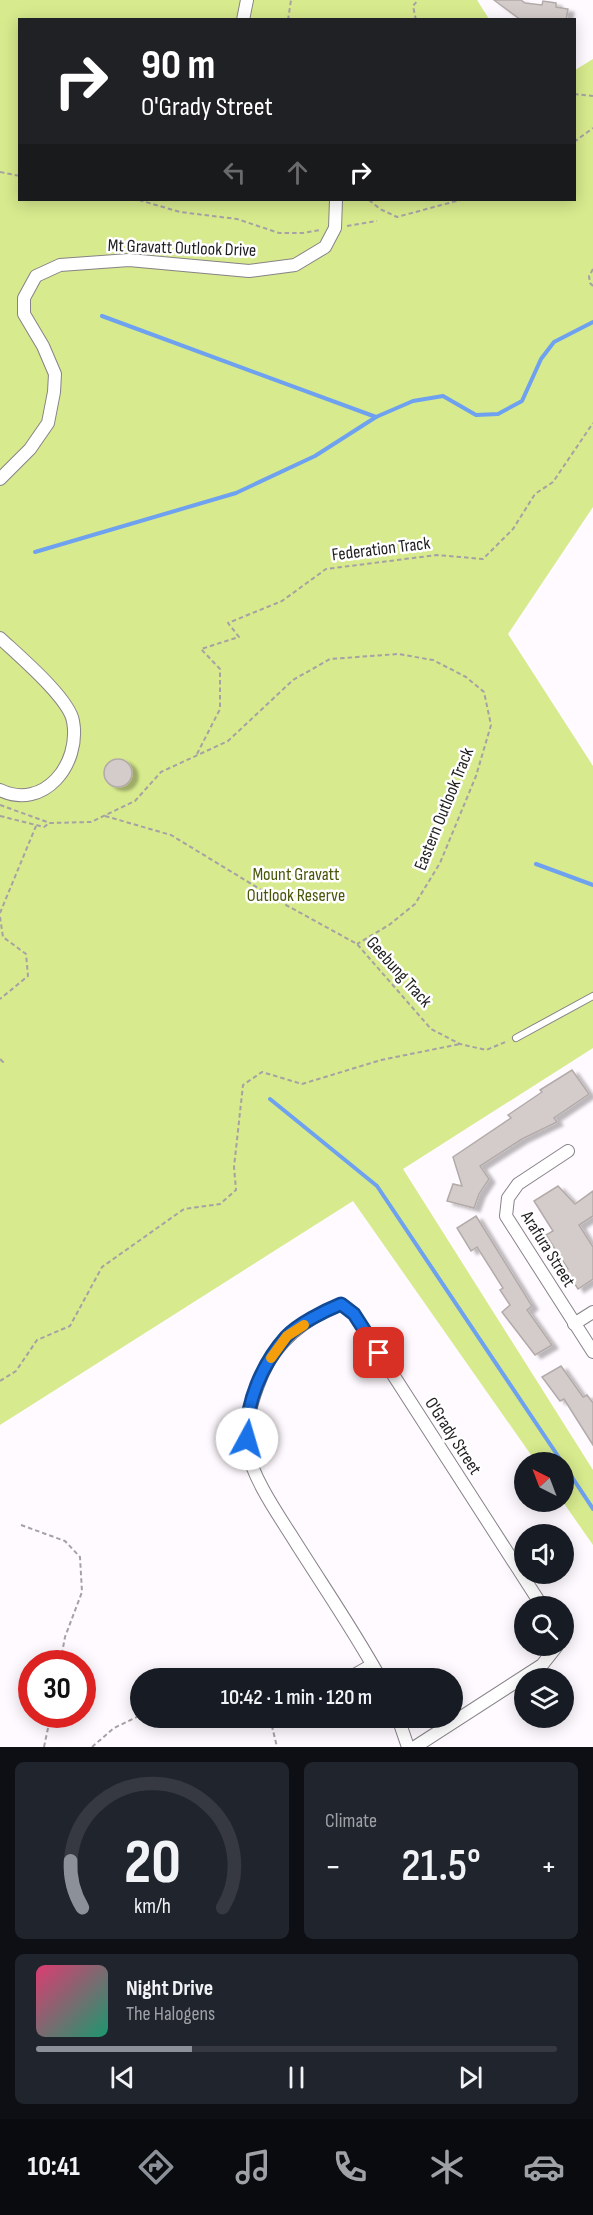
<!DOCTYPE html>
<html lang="en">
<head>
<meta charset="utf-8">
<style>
	:root { --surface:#171b24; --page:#20242c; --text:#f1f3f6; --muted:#9ea1a6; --line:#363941; --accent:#8c9099 }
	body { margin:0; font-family:"Sofia Sans Condensed",sans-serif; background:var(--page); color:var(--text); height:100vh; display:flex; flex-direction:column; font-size:22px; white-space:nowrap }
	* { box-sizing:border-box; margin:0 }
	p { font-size:20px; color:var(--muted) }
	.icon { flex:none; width:33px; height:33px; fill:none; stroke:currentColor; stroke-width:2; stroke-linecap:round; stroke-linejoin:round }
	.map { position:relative; height:1747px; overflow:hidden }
	.panel { display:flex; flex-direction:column; gap:15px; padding:15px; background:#0d0f14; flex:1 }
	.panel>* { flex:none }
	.top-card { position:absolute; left:18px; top:18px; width:558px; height:183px; border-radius:0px; box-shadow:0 3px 15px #0003; background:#202124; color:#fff; overflow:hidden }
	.needle { width:39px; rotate:318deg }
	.tools { position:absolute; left:514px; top:1452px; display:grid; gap:12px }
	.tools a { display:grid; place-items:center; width:60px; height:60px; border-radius:50%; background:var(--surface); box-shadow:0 3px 15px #0003; font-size:30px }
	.speed { position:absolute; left:18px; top:1650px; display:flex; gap:12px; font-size:30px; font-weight:700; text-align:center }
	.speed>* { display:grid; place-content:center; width:78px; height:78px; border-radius:50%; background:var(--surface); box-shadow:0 3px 15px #0003; line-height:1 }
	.speed .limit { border:9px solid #d22; background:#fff; color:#111 }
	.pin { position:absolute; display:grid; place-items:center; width:51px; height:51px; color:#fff; margin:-26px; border-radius:12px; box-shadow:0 3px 9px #0006 }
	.me { position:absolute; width:66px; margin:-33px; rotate:6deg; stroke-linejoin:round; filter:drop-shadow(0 0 4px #0008) }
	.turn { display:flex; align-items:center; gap:21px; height:126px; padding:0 24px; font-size:27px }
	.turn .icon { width:78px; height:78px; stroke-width:2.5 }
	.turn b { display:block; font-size:42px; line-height:51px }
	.lanes { display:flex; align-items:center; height:57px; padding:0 24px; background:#0003; justify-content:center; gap:30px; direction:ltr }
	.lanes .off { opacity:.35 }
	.big { font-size:45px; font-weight:600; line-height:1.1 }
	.panel .widget { flex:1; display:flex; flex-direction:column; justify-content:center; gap:9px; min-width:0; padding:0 21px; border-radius:9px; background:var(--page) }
	.panel .dial { align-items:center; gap:0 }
	.dial svg { height:156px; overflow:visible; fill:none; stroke:var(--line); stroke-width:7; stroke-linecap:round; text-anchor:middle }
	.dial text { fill:var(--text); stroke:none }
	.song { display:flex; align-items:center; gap:18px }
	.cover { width:72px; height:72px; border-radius:9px; background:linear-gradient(135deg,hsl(340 70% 55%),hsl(160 70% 35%)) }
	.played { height:6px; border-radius:3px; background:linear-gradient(90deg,var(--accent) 30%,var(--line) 30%) }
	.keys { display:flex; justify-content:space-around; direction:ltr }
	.heat { display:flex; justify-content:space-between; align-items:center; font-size:33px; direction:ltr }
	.panel .tiles { flex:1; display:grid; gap:15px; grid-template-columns:1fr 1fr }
	.widget:last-child { grid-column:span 2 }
	.trip { position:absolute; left:130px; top:1668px; width:333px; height:60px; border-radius:30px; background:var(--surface); box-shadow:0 3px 15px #0003; font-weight:600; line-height:60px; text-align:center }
	.dock { display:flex; height:96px; justify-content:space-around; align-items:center; background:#090b0e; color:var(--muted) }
	.dock .icon { width:42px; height:42px }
	.dock .on { color:var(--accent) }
	.dock b { font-size:27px; color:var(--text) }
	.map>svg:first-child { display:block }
	.green { fill:#d7ea8d }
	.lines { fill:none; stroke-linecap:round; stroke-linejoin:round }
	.stream { stroke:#6ea1ef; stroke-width:4 }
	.building { fill:#d4ccca; stroke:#b3aba9; stroke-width:1.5; filter:url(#shadow) }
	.service-casing { stroke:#878287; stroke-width:8 }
	.minor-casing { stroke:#878287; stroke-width:14 }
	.path { stroke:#a5a1a5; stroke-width:2; stroke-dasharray:4.5 3; stroke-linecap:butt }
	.service { stroke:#fff; stroke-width:6 }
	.minor { stroke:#fff; stroke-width:12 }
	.route-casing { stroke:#114b97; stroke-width:15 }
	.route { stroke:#1a73e8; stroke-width:10 }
	.slow { stroke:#f59e0b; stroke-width:10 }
	.labels { text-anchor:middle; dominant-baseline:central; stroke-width:5; stroke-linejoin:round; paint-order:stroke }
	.street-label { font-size:18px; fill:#201e20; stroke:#fff }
	.park-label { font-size:18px; fill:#4b560a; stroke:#fff }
</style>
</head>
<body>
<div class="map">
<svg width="593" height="1747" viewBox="0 0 593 1747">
	<defs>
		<filter id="shadow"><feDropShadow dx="6" dy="3.5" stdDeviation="1.5" flood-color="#0004"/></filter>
	</defs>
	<rect width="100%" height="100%" fill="#fffaff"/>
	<!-- green -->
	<polygon class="green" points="0,0 477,0 489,19 20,20 20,200 574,200 575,70 593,59 593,507 508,634 593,766 593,1048 403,1169 593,1470 593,1545 563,1502 564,1462 536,1462 353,1201 0,1425"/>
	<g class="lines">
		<!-- stream -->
		<g class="stream">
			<polyline points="102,316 376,417"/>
			<polyline points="35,552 236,493 315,456 376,417 413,401 443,396 476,415 498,414 522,401 541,359 554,342 593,322"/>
			<polyline points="536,864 593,885"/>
			<polyline points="270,1099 377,1186 562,1462"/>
			<polyline points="564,1465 593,1509"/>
		</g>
	</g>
	<!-- building -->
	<g class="building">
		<polygon points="494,0 521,0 525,3 542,5 543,1 556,3 556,7 568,9 566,20 521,20"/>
		<circle cx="118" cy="773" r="14"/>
		<polygon points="572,1070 589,1094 554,1118 557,1122 522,1139 480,1166 489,1179 479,1194 474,1208 447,1201 453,1184 462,1186 453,1157 511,1118 508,1115 542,1092 540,1090"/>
		<polygon points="558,1186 575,1204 593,1191 593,1216 579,1225 593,1247 593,1279 578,1289 566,1270 568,1269 546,1235 553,1231 534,1201"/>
		<polygon points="476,1216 532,1306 527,1310 552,1345 535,1355 502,1312 510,1305 500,1290 503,1288 477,1247 471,1251 457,1228"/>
		<polygon points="561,1366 583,1397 587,1395 593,1403 593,1445 564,1399 560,1401 542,1377"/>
	</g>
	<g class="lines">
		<defs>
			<polyline id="service" points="516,1038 593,996"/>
			<g id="minor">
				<polyline points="243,20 247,0"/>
				<polyline points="0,479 30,449 48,423 54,392 55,374 43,346 24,314 24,298 36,276 60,265 129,260 249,271 295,265 325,247 335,228 336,200"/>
				<path d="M0 638C18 655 69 698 73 721 81 764 44 811 0 790"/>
				<polyline points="568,1151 518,1184 508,1198 506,1216 593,1352"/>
				<polyline points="574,1324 593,1312"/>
				<polyline points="349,1678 372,1665"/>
				<path d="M380 1678C353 1629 321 1583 291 1535 277 1513 251 1475 248 1450 244 1424 252 1399 262 1375 277 1340 306 1318 341 1304L354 1314 542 1606"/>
				<polyline points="398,1718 408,1747"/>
				<polyline points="415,1747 542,1665 557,1646"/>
			</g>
		</defs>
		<!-- service casing -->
		<use href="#service" class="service-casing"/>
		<!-- minor casing -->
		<use href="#minor" class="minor-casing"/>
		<!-- path -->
		<g class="path">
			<polyline points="288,20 291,0"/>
			<polyline points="416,20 413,6 418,0"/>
			<polyline points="574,94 593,96"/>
			<polyline points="574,142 593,128"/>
			<polyline points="0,172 20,176"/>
			<polyline points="139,200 180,212 237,219 279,233 303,233 321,230"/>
			<polyline points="369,200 380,209 397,217 460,200"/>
			<polyline points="347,226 377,221"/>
			<polyline points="593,269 589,276 590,283 593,286"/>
			<polyline points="197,754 220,709 220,669 201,649 239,637 228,623 282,601 326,569 437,555 483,559 513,529 535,494 553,482 593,423"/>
			<polyline points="0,805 50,823 91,822 135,801 161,772 228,741 293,680 330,659 398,654 433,660 466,677 484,692 491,725 476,776 440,863 415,904 389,925 357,944"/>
			<polyline points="0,816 44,827 48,824"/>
			<polyline points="105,816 171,835 286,905 357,944 431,1029 460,1044 486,1050 508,1041"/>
			<polyline points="0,913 36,826"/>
			<polyline points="0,917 3,937 26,954 28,976 0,999"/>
			<polyline points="0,1059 3,1062 0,1062"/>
			<polyline points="0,1381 16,1371 37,1340 70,1326 102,1267 184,1209 220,1204 236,1190 234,1167 243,1085 262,1072 302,1084 381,1060 460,1044"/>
			<polyline points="21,1525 65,1541 80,1557 82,1592 65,1637 60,1664"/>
			<polyline points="270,1718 277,1747"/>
			<polyline points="44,1747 51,1714"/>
			<polyline points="92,1747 114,1728 141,1715"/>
		</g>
		<!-- service -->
		<use href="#service" class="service"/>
		<!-- minor -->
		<use href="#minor" class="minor"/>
	</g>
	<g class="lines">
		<defs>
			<path id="route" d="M247 1439C245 1404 262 1364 286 1337 298 1324 324 1311 341 1304L354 1314 379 1353"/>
		</defs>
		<!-- route casing -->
		<use href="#route" class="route-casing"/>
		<!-- route -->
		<use href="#route" class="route"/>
		<!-- slow -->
		<polyline class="slow" points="271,1358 287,1336 304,1325"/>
	</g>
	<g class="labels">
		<!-- street labels -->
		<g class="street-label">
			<text transform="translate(182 248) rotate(2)">Mt Gravatt Outlook Drive</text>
			<text transform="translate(381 549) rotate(-7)">Federation Track</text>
			<text transform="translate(444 809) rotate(-68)">Eastern Outlook Track</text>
			<text transform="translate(399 972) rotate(48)">Geebung Track</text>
			<text transform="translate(548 1249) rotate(58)">Arafura Street</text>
			<text transform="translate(453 1436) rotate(57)">O'Grady Street</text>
		</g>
		<!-- park labels -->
		<g class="park-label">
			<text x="296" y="874">Mount Gravatt<tspan x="296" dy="21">Outlook Reserve</tspan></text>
		</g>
	</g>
</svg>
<div class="tools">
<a><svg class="needle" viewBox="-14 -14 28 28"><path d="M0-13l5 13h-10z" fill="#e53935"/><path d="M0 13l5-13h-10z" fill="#9ea1a6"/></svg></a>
<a><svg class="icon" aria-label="sound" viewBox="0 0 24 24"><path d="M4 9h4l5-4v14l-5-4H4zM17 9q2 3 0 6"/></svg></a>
<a><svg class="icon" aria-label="search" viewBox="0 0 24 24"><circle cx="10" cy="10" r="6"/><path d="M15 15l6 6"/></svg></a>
<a><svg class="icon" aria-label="layers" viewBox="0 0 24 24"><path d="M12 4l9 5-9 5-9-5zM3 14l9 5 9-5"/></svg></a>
</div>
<div class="speed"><div class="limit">30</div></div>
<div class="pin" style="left:379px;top:1353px;background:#d93025"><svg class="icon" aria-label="arrive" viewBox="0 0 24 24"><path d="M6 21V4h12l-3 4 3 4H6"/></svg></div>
<svg class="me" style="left:247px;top:1439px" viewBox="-20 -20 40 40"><circle r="19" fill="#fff"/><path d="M0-13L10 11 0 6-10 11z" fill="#1a73e8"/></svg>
<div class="trip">10:42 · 1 min · 120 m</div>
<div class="top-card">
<div class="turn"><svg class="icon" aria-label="right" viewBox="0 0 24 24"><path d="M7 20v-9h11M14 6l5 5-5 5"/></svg><div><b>90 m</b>O'Grady Street</div></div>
<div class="lanes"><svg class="icon off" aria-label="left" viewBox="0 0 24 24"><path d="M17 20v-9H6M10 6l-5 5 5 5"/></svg><svg class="icon off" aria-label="ahead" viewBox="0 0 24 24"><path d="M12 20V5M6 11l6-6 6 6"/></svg><svg class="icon" aria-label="right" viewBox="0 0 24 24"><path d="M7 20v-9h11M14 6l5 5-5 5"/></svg></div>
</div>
</div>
<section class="panel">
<div class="tiles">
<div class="widget dial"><svg viewBox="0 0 100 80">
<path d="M14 69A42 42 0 1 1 86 69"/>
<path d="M14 69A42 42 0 0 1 8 45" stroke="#8c9099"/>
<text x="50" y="56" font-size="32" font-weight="700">20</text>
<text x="50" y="72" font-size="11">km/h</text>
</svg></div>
<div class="widget"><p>Climate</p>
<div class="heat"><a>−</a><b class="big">21.5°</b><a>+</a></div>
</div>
<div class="widget">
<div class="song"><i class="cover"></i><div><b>Night Drive</b><p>The Halogens</p></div></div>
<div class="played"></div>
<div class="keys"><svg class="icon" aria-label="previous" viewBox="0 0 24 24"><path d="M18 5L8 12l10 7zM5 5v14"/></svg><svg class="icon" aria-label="pause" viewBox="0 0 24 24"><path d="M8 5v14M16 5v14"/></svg><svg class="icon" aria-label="next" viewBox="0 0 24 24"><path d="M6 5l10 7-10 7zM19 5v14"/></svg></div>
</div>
</div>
</section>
<nav class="dock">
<b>10:41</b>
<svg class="icon on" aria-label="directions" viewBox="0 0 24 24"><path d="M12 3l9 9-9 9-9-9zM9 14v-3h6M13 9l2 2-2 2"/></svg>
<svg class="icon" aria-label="music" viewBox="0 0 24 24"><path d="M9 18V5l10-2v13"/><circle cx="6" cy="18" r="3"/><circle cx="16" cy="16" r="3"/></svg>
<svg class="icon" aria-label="phone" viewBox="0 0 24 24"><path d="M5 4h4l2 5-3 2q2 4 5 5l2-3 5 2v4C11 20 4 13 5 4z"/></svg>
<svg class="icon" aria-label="climate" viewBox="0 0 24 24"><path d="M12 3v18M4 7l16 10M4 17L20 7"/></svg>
<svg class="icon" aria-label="car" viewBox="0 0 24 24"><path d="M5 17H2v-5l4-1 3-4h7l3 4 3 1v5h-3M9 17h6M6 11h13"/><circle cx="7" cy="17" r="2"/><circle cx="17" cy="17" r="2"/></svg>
</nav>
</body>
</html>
